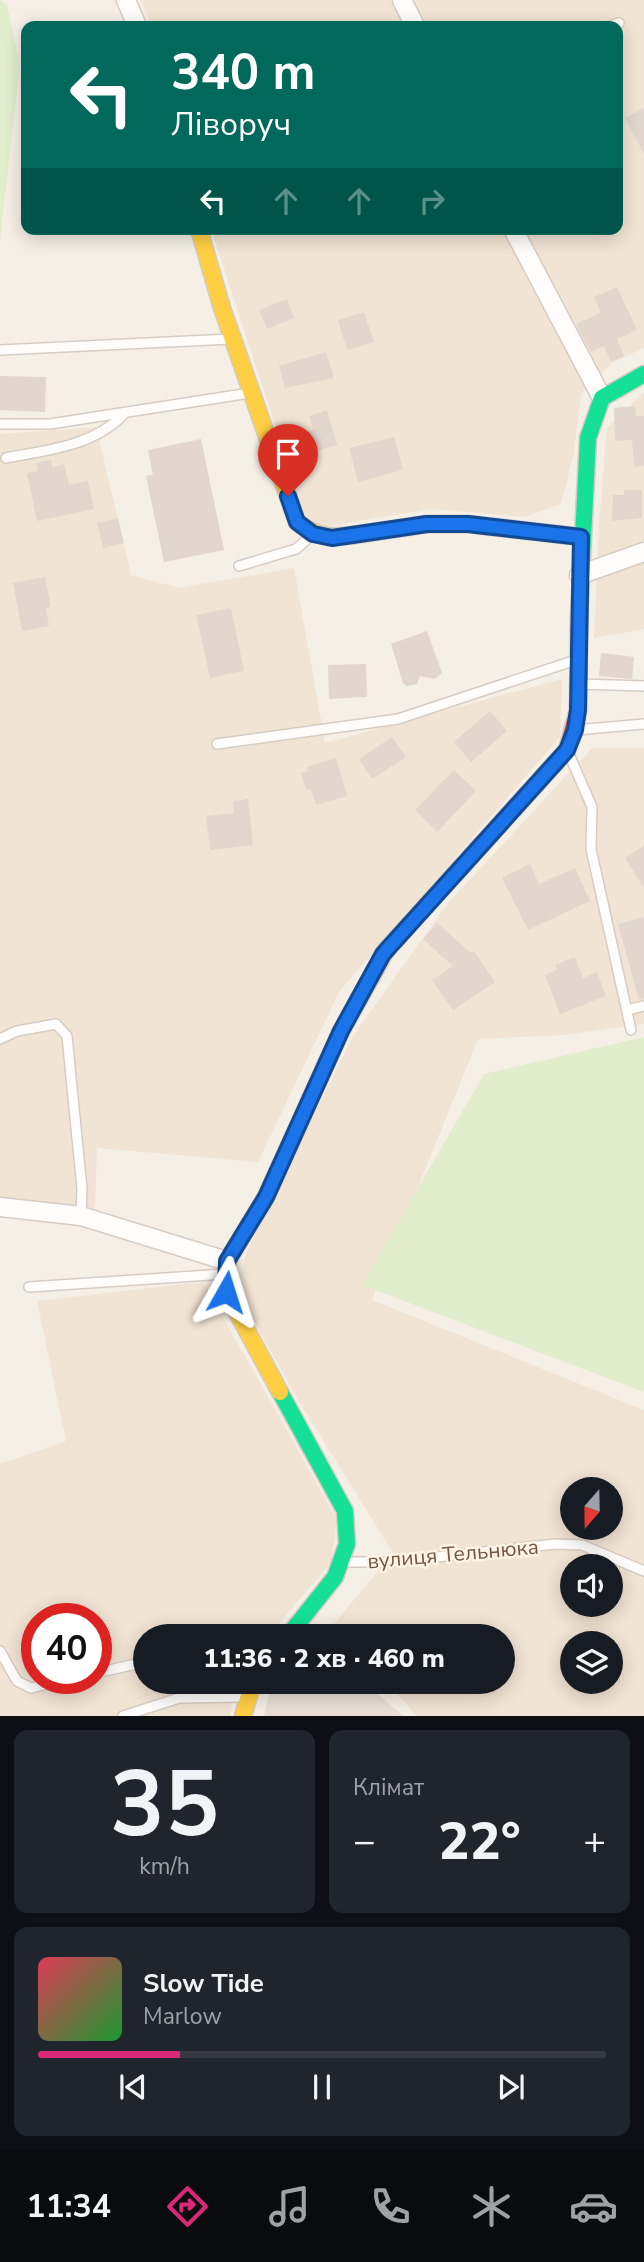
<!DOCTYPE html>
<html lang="uk">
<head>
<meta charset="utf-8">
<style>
	:root { --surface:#171b24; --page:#20242c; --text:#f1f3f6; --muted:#9ea1a6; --line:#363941; --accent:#db2777 }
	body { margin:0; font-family:"Nunito Sans",sans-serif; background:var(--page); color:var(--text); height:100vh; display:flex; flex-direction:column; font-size:26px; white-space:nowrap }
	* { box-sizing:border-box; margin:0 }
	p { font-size:23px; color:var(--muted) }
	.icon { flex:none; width:38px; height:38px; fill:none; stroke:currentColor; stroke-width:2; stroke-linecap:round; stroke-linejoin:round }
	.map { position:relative; height:1716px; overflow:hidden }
	.drawer { display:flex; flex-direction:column; gap:14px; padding:14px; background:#0d0f14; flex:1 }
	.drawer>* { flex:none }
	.top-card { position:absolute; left:21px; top:21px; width:602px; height:214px; border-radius:14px; box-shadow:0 4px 18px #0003; background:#00695c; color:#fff; overflow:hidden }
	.needle { width:46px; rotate:200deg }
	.tools { position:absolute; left:560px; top:1477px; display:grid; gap:14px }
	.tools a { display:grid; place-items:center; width:63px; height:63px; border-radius:50%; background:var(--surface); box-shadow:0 4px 18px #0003; font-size:35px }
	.speed { position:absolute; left:21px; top:1603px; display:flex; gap:14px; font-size:35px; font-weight:700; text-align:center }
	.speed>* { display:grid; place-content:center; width:91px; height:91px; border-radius:50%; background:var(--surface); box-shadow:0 4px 18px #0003; line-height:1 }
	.speed .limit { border:10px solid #d22; background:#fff; color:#111 }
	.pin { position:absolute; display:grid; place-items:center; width:60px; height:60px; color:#fff; margin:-72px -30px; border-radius:50% 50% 50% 0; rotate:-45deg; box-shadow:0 0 7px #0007 }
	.pin .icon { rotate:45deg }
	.me { position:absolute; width:77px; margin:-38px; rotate:6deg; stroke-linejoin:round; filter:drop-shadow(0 0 5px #0008) }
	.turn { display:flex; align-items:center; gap:24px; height:147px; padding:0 35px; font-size:32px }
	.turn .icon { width:91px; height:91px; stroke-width:2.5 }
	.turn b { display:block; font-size:49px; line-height:60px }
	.lanes { display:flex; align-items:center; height:66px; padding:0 35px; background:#0003; justify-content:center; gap:35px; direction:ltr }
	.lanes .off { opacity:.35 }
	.big { font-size:52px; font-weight:800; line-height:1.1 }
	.drawer .card { flex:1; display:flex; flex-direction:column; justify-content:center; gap:10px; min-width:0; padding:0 24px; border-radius:14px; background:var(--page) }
	.drawer .dial { align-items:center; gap:0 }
	.dial b { font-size:91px; line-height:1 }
	.song { display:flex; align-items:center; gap:21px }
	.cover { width:84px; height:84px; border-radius:10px; background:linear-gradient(135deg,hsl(350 70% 55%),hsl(130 70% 35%)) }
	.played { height:7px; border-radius:4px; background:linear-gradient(90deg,var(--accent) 25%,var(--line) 25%) }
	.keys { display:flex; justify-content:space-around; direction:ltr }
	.heat { display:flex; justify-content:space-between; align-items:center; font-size:38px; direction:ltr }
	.drawer .tiles { flex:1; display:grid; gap:14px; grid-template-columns:1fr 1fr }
	.card:last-child { grid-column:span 2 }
	.trip { position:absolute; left:133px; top:1624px; width:382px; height:70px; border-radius:35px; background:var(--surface); box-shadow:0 4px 18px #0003; font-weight:800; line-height:70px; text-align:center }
	.dock { display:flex; height:112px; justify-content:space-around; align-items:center; background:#090b0e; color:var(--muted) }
	.dock .icon { width:49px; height:49px }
	.dock .active { color:var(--accent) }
	.dock b { font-size:32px; color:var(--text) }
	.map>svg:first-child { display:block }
	.residential { fill:#f2e4d4; fill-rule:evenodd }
	.industrial { fill:#e9dfd6 }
	.green { fill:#e2edce }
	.building { fill:#e2d6cd }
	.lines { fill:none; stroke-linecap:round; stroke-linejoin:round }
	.lane-casing { stroke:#d7ccc3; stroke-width:12 }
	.street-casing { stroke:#d7ccc3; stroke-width:21 }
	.fast-casing { stroke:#d6cbc2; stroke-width:19 }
	.slow-casing { stroke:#d6cbc2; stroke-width:19 }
	.jam-casing { stroke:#d6cbc2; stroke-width:19 }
	.lane { stroke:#fefdfb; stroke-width:9 }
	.street { stroke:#fefdfb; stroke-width:18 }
	.fast { stroke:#16e098; stroke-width:16 }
	.slow { stroke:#ffcf43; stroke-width:16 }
	.jam { stroke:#f24e42; stroke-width:16 }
	.route-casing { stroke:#114b97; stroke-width:18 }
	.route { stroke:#1a73e8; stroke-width:12 }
	.labels { text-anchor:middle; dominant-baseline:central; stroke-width:5; stroke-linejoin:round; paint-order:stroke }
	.street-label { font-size:21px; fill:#745445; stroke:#fff4e5 }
</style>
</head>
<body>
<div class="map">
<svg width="644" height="1716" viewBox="0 0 644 1716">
	<rect width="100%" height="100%" fill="#f6efe5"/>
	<!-- residential -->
	<g class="residential">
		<polygon points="141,0 644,0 644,348 612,363 581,394 574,453 561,504 525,517 432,509 323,527 306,519 211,229 618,229 618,26 152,26"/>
		<polygon points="644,392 644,629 594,638 599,523 607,428"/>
		<polygon points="96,427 131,575 179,588 294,568 325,743 562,679 560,737 339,992 258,1162 97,1148 95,1208 0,1197 0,434"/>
		<path d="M592 748H644V1024L563 1035 478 1039 372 1300 644 1410V1716H417L386 1682H502V1636H344L333 1625 393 1553 297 1398 236 1290 248 1248 353 1036 448 903ZM572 1489H611V1528H572ZM572 1566H611V1605H572ZM572 1643H611V1682H572Z"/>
		<path d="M203 1282 337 1519 331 1563 268 1636H145V1682H240L232 1695 231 1716H0V1464L66 1441 37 1301ZM37 1619H96V1678H37Z"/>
	</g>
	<!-- industrial -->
	<polygon class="industrial" points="272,1682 364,1682 403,1716 264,1716"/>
	<!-- green -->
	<g class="green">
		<polygon points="0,0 7,5 20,65 0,240"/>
		<polygon points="644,1037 644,1392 362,1285 484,1074"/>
	</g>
	<!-- building -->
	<g class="building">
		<polygon points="644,108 644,154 625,118"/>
		<polygon points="617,287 637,330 617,339 624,356 611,362 604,346 591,352 576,324 601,313 594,297"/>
		<polygon points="287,299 294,318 267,329 259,310"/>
		<polygon points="364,312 374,342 347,350 338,320"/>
		<polygon points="326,352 334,378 285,388 279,366"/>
		<polygon points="0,376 46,377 45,412 0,410"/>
		<polygon points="635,406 636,416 644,416 644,466 634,467 632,440 615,441 614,408"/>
		<polygon points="327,410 337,445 306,454 300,434 313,430 309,416"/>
		<polygon points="394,437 403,470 358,482 349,448"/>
		<polygon points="201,439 224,550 164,562 146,476 153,475 148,450"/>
		<polygon points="51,460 52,467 64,464 69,485 88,481 94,509 37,521 27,473 38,471 36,463"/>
		<polygon points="624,490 642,490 642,518 612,521 613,495 624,495"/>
		<polygon points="118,518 124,543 103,548 97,523"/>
		<polygon points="45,577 51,607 46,608 49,626 22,631 13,583"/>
		<polygon points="231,608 244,671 210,678 196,615"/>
		<polygon points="427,631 442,673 435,679 420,676 417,684 407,686 403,683 391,644"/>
		<polygon points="601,653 634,657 632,679 599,676"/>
		<polygon points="366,664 367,697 329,699 328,665"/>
		<polygon points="490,711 507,731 471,762 454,742"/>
		<polygon points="392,737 406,757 372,779 359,759"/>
		<polygon points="336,758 347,796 316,805 311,789 306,790 301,773 308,771 307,767"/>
		<polygon points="454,770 476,791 437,832 415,810"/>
		<polygon points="248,799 253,845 210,850 206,816 234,813 233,801"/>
		<polygon points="644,846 644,888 625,858"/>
		<polygon points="530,864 539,884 575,868 590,901 528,930 502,878"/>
		<polygon points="644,917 644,999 639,1000 618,924"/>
		<polygon points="437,923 471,953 474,951 495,982 453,1010 432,980 453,966 423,939"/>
		<polygon points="575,957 583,978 597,972 606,996 560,1014 545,975 557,970 555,965"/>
	</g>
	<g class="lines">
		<defs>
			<g id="lane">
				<polyline points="610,26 619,23"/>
				<polyline points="0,350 231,339"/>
				<polyline points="0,424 50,424 250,393"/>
				<path d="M6 458C47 450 93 446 123 415"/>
				<polyline points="239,566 296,549 312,535"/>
				<polyline points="579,684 644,686"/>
				<polyline points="576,730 644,724"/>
				<polyline points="217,744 398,719 576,660"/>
				<polyline points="568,752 592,807 591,849 631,1030"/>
				<polyline points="627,1010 644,1006"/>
				<polyline points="0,1039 17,1031 56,1024 67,1036 82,1189 81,1216"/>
				<polyline points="29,1287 225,1274"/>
				<polyline points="344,1562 391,1562 555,1544 582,1545 644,1571"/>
				<polyline points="0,1651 17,1681 31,1688 72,1678"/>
				<polyline points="96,1673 145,1662"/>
				<polyline points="123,1716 179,1698 246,1697"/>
			</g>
			<g id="street">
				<polyline points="126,0 137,26"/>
				<polyline points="402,0 415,26"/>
				<polyline points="513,229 602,398"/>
				<polyline points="579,575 644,552"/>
				<polyline points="0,1207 81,1216 227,1261"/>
			</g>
			<g id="fast">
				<polyline points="579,617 588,438 602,398 644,374"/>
				<polyline points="280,1392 345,1511 347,1544 335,1577 288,1636"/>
			</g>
			<g id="slow">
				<path d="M199 229 222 308 297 522C317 537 330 538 354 535"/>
				<polyline points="280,1392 226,1292 227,1261 266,1197 341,1031 387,949"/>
				<polyline points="243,1716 253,1682"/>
			</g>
			<g id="jam">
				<polyline points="354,535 427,524 468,524 581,537"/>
				<polyline points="387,949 567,750 578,710 579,617"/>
			</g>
		</defs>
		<!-- lane casing -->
		<use href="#lane" class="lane-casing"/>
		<!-- street casing -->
		<use href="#street" class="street-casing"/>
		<!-- fast casing -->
		<use href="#fast" class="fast-casing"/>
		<!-- slow casing -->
		<use href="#slow" class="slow-casing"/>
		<!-- jam casing -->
		<use href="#jam" class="jam-casing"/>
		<!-- lane -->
		<use href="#lane" class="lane"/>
		<!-- street -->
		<use href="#street" class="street"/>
		<!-- fast -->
		<use href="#fast" class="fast"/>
		<!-- slow -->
		<use href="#slow" class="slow"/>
		<!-- jam -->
		<use href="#jam" class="jam"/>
	</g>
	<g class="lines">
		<defs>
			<polyline id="route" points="226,1292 227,1261 266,1197 341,1031 383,954 567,750 575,730 578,710 581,537 468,524 427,524 332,538 313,534 297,522 288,496"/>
		</defs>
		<!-- route casing -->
		<use href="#route" class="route-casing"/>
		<!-- route -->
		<use href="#route" class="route"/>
	</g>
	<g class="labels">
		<!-- street labels -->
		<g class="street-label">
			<text transform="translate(453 1554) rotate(-5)">вулиця Тельнюка</text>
		</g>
	</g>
</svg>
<div class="tools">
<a><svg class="needle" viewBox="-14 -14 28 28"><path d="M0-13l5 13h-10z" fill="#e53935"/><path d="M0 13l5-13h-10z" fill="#9ea1a6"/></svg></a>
<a><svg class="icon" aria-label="sound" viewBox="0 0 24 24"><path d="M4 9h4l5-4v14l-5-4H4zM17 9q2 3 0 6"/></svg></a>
<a><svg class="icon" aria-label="layers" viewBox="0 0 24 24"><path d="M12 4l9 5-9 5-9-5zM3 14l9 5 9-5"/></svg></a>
</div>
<div class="speed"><div class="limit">40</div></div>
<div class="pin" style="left:288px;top:496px;background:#d93025"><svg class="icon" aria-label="arrive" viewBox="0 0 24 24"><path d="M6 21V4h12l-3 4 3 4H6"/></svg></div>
<svg class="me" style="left:226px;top:1292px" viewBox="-20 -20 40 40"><path d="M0-17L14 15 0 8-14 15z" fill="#1a73e8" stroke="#fff" stroke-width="4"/></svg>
<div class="trip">11:36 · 2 хв · 460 m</div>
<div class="top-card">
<div class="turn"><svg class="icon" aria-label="left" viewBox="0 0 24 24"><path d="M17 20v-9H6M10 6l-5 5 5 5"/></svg><div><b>340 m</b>Ліворуч</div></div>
<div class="lanes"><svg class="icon" aria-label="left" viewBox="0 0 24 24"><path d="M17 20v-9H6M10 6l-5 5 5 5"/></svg><svg class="icon off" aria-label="ahead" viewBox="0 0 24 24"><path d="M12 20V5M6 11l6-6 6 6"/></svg><svg class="icon off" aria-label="ahead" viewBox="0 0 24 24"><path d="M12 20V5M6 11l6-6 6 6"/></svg><svg class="icon off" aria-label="right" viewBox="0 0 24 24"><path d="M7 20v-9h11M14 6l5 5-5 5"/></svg></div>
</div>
</div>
<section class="drawer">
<div class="tiles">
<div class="card dial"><b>35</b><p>km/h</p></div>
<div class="card"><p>Клімат</p>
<div class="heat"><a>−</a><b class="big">22°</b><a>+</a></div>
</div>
<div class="card">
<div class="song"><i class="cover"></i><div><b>Slow Tide</b><p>Marlow</p></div></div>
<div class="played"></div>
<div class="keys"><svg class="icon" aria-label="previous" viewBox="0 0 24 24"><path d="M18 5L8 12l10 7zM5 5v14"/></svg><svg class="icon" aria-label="pause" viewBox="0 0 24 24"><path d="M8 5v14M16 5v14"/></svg><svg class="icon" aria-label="next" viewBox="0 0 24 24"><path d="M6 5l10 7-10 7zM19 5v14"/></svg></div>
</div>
</div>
</section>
<nav class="dock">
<b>11:34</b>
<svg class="icon active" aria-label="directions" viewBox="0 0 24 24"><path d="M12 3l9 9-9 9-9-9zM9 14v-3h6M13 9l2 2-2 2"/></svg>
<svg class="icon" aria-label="music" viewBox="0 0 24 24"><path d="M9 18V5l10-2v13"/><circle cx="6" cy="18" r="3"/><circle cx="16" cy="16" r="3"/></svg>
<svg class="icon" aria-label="phone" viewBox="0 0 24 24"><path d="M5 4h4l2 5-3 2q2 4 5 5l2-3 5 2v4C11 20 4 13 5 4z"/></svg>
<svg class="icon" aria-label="climate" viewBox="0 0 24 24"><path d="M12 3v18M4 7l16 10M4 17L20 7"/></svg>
<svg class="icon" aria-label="car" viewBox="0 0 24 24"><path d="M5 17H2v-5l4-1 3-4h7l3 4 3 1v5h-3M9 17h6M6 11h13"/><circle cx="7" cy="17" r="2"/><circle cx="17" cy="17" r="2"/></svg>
</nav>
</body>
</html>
